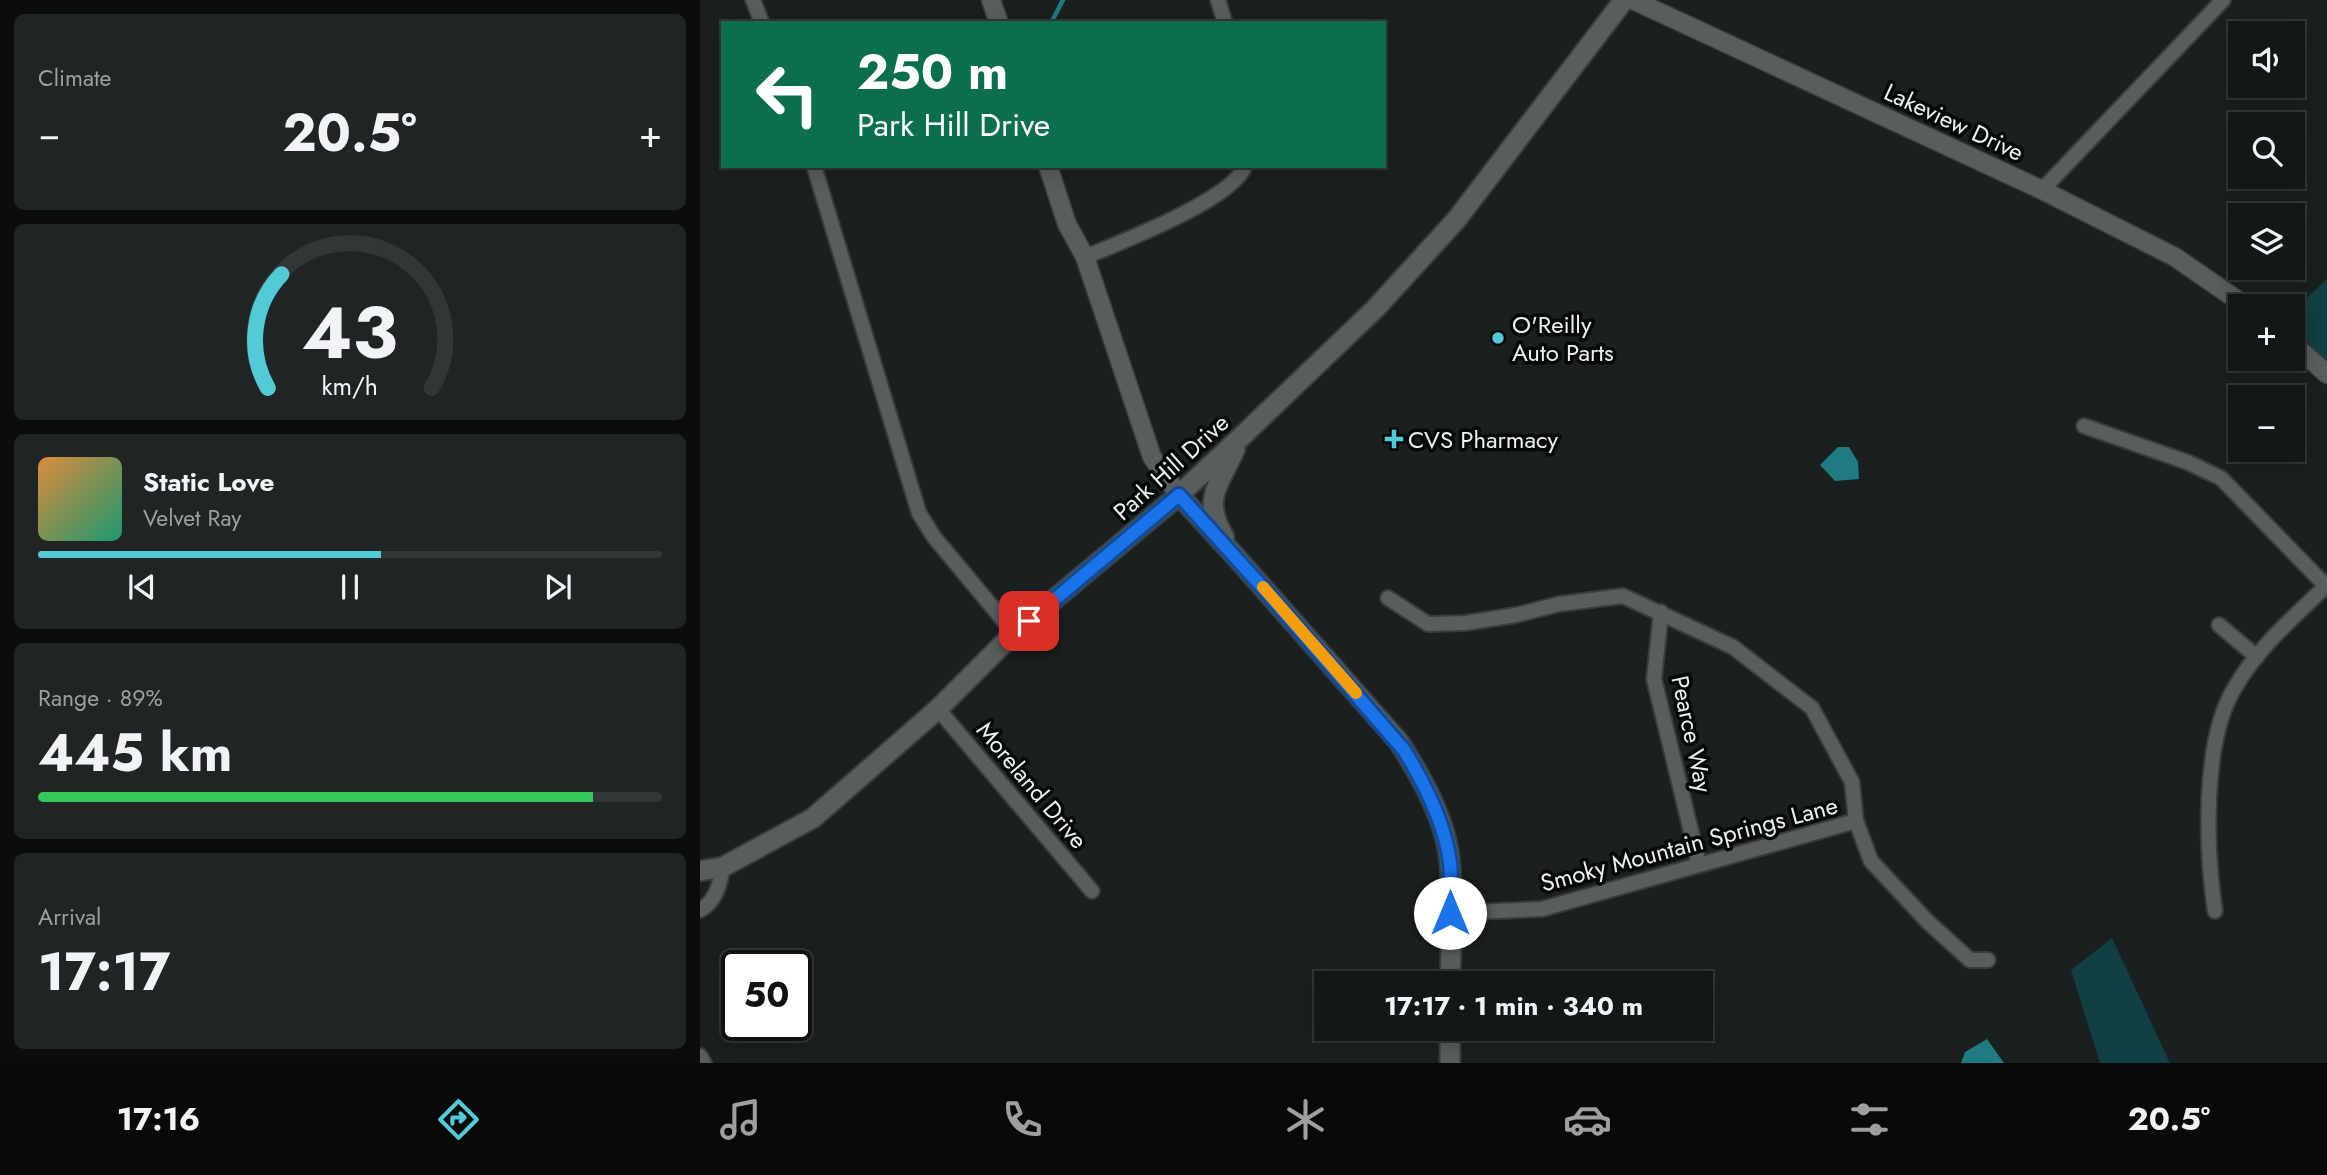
<!DOCTYPE html>
<html lang="en">
<head>
<meta charset="utf-8">
<style>
	:root { --surface:#141717; --page:#212424; --text:#f1f3f6; --muted:#9d9fa1; --line:#333636; --accent:#52cbd7 }
	body { margin:0; font-family:Jost,sans-serif; background:var(--page); color:var(--text); height:100vh; display:flex; flex-direction:column; font-size:26px; white-space:nowrap }
	* { box-sizing:border-box; margin:0 }
	p { font-size:23px; color:var(--muted) }
	.icon { flex:none; width:38px; height:38px; fill:none; stroke:currentColor; stroke-width:2; stroke-linecap:round; stroke-linejoin:round }
	.map { position:relative; flex:1; overflow:hidden }
	.details { display:flex; flex-direction:column; gap:14px; padding:14px; background:#0b0d0d; width:700px }
	.details>* { flex:none }
	.banner { position:absolute; left:21px; top:21px; width:665px; height:147px; border-radius:0px; box-shadow:0 4px 18px #0003,0 0 0 2px var(--line); background:#0b6e4f; color:#fff; overflow:hidden }
	.fabs { position:absolute; left:1528px; top:21px; display:grid; gap:14px }
	.fabs a { display:grid; place-items:center; width:77px; height:77px; border-radius:0px; background:var(--surface); box-shadow:0 4px 18px #0003,0 0 0 2px var(--line); font-size:35px }
	.speed { position:absolute; left:21px; top:950px; display:flex; gap:14px; font-size:35px; font-weight:700; text-align:center }
	.speed>* { display:grid; place-content:center; width:91px; height:91px; border-radius:50%; background:var(--surface); box-shadow:0 4px 18px #0003,0 0 0 2px var(--line); line-height:1 }
	.speed .limit { border:4px solid #111; border-radius:10px; background:#fff; color:#111 }
	.pin { position:absolute; display:grid; place-items:center; width:60px; height:60px; color:#fff; margin:-30px; border-radius:14px; box-shadow:0 4px 10px #0006 }
	.me { position:absolute; width:77px; margin:-38px; rotate:0deg; stroke-linejoin:round; filter:drop-shadow(0 0 5px #0008) }
	.turn { display:flex; align-items:center; gap:24px; height:147px; padding:0 21px; font-size:32px }
	.turn .icon { width:91px; height:91px; stroke-width:2.5 }
	.turn b { display:block; font-size:49px; line-height:60px }
	.big { font-size:52px; font-weight:700; line-height:1.1 }
	.details .tile { flex:1; display:flex; flex-direction:column; justify-content:center; gap:10px; min-width:0; padding:0 24px; border-radius:10px; background:var(--page) }
	.details .dial { align-items:center; gap:0 }
	.dial svg { height:182px; overflow:visible; fill:none; stroke:var(--line); stroke-width:7; stroke-linecap:round; text-anchor:middle }
	.dial text { fill:var(--text); stroke:none }
	.song { display:flex; align-items:center; gap:21px }
	.cover { width:84px; height:84px; border-radius:10px; background:linear-gradient(135deg,hsl(30 70% 55%),hsl(160 70% 35%)) }
	.played { height:7px; border-radius:4px; background:linear-gradient(90deg,var(--accent) 55%,var(--line) 55%) }
	.keys { display:flex; justify-content:space-around; direction:ltr }
	.heat { display:flex; justify-content:space-between; align-items:center; font-size:38px; direction:ltr }
	.charge { height:10px; border-radius:5px; background:linear-gradient(90deg,#34c759 89%,var(--line) 0) }
	.trip { position:absolute; left:614px; top:971px; width:399px; height:70px; border-radius:0px; background:var(--surface); box-shadow:0 4px 18px #0003,0 0 0 2px var(--line); font-weight:700; line-height:70px; text-align:center }
	.menu { display:flex; height:112px; justify-content:space-around; align-items:center; background:#080909; color:var(--muted) }
	.menu .icon { width:49px; height:49px }
	.menu .selected { color:var(--accent) }
	.menu b { font-size:32px; color:var(--text) }
	main { display:flex; flex:1; min-height:0 }
	.map>svg:first-child { display:block }
	.green { fill:#113f43 }
	.water { fill:#207a82 }
	.lines { fill:none; stroke-linecap:round; stroke-linejoin:round }
	.stream { stroke:#207a82; stroke-width:4.5 }
	.minor-casing { stroke:#383c3c; stroke-width:18 }
	.tertiary-casing { stroke:#383c3c; stroke-width:21 }
	.secondary-casing { stroke:#383c3c; stroke-width:23 }
	.minor { stroke:#585d5e; stroke-width:14 }
	.tertiary { stroke:#585d5e; stroke-width:18 }
	.secondary { stroke:#585d5e; stroke-width:19 }
	.route-casing { stroke:#114b97; stroke-width:18 }
	.route { stroke:#1a73e8; stroke-width:12 }
	.slow { stroke:#f59e0b; stroke-width:12 }
	.poi-dot { fill:#52cbd7; stroke:#070808; stroke-width:2.5 }
	.labels { text-anchor:middle; dominant-baseline:central; stroke-width:7; stroke-linejoin:round; paint-order:stroke }
	.street-label { font-size:24px; fill:#eef1f2; stroke:#070808 }
	.poi-label { font-size:24px; fill:#eef1f2; stroke:#070808; text-anchor:start }
</style>
</head>
<body>
<main>
<section class="details">
<div class="tile"><p>Climate</p>
<div class="heat"><a>−</a><b class="big">20.5°</b><a>+</a></div>
</div>
<div class="tile dial"><svg viewBox="0 0 100 80">
<path d="M14 69A42 42 0 1 1 86 69"/>
<path d="M14 69A42 42 0 0 1 20 19" stroke="#52cbd7"/>
<text x="50" y="56" font-size="32" font-weight="700">43</text>
<text x="50" y="72" font-size="11">km/h</text>
</svg></div>
<div class="tile">
<div class="song"><i class="cover"></i><div><b>Static Love</b><p>Velvet Ray</p></div></div>
<div class="played"></div>
<div class="keys"><svg class="icon" aria-label="previous" viewBox="0 0 24 24"><path d="M18 5L8 12l10 7zM5 5v14"/></svg><svg class="icon" aria-label="pause" viewBox="0 0 24 24"><path d="M8 5v14M16 5v14"/></svg><svg class="icon" aria-label="next" viewBox="0 0 24 24"><path d="M6 5l10 7-10 7zM19 5v14"/></svg></div>
</div>
<div class="tile"><p>Range · 89%</p><b class="big">445 km</b><div class="charge"></div></div>
<div class="tile"><p>Arrival</p><b class="big">17:17</b></div>
</section>
<div class="map">
<svg width="1627" height="1063" viewBox="0 0 1627 1063">
	<rect width="100%" height="100%" fill="#1a1f1f"/>
	<!-- green -->
	<g class="green">
		<polygon points="1627,279 1627,367 1593,322 1593,311"/>
		<polygon points="1412,938 1470,1063 1400,1063 1371,970"/>
	</g>
	<!-- water -->
	<g class="water">
		<polygon points="1138,447 1149,447 1158,462 1159,479 1135,481 1120,465"/>
		<polygon points="1287,1039 1304,1063 1261,1063 1265,1052"/>
	</g>
	<g class="lines">
		<!-- stream -->
		<polyline class="stream" points="351,23 363,0"/>
		<defs>
			<g id="minor">
				<polyline points="53,0 62,23"/>
				<polyline points="518,0 525,23"/>
				<polyline points="114,166 219,513 234,537 314,633"/>
				<polyline points="1342,190 1523,0"/>
				<path d="M385 257C421 242 532 200 545 166"/>
				<polyline points="1384,426 1487,462 1521,478 1627,587"/>
				<polyline points="688,598 728,624 765,623 816,615 859,604 923,596 1033,647 1112,708 1152,782 1156,821 1171,861 1228,922 1270,960 1288,960"/>
				<polyline points="961,612 954,679 999,864"/>
				<polyline points="1519,625 1557,657"/>
				<polyline points="238,709 392,891"/>
				<path d="M0 910C16 902 20 883 23 867"/>
				<path d="M1515 911C1506 851 1502 742 1534 689 1557 648 1594 617 1627 585"/>
				<polyline points="750,913 842,909 1156,821"/>
				<polyline points="0,1056 4,1063"/>
			</g>
			<g id="tertiary">
				<polyline points="291,0 299,23"/>
				<polyline points="933,0 1342,190 1475,257 1546,306"/>
				<polyline points="348,166 367,224 385,257 452,457 479,495"/>
				<polyline points="1592,343 1627,374"/>
			</g>
			<g id="secondary">
				<path d="M479 495 535 556 699 742C722 778 747 822 750 865 753 904 751 945 750 984"/>
				<path d="M524 537C501 497 520 484 535 449"/>
				<polyline points="0,871 23,867 113,818 238,709 314,633 479,495 539,439 676,308 757,219 924,0"/>
				<polyline points="750,1063 750,1029"/>
			</g>
		</defs>
		<!-- minor casing -->
		<use href="#minor" class="minor-casing"/>
		<!-- tertiary casing -->
		<use href="#tertiary" class="tertiary-casing"/>
		<!-- secondary casing -->
		<use href="#secondary" class="secondary-casing"/>
		<!-- minor -->
		<use href="#minor" class="minor"/>
		<!-- tertiary -->
		<use href="#tertiary" class="tertiary"/>
		<!-- secondary -->
		<use href="#secondary" class="secondary"/>
	</g>
	<g class="lines">
		<defs>
			<path id="route" d="M329 621 479 495 564 589 704 750C725 784 745 823 750 863 752 879 750 897 750 913"/>
		</defs>
		<!-- route casing -->
		<use href="#route" class="route-casing"/>
		<!-- route -->
		<use href="#route" class="route"/>
		<!-- slow -->
		<polyline class="slow" points="563,587 656,693"/>
	</g>
	<!-- markers -->
	<g class="poi-dot">
		<circle cx="798" cy="338" r="7"/>
		<path d="M690.5 428.5h7v7h7v7h-7v7h-7v-7h-7v-7h7z"/>
	</g>
	<g class="labels">
		<!-- street labels -->
		<g class="street-label">
			<text transform="translate(1254 122) rotate(25)">Lakeview Drive</text>
			<text transform="translate(471 467) rotate(-42)">Park Hill Drive</text>
			<text transform="translate(992 734) rotate(78)">Pearce Way</text>
			<text transform="translate(332 785) rotate(50)">Moreland Drive</text>
			<text transform="translate(989 844) rotate(-15)">Smoky Mountain Springs Lane</text>
		</g>
		<!-- poi labels -->
		<g class="poi-label">
			<text x="812" y="324">O'Reilly<tspan x="812" dy="28">Auto Parts</tspan></text>
			<text x="708" y="439">CVS Pharmacy</text>
		</g>
	</g>
</svg>
<div class="fabs">
<a><svg class="icon" aria-label="sound" viewBox="0 0 24 24"><path d="M4 9h4l5-4v14l-5-4H4zM17 9q2 3 0 6"/></svg></a>
<a><svg class="icon" aria-label="search" viewBox="0 0 24 24"><circle cx="10" cy="10" r="6"/><path d="M15 15l6 6"/></svg></a>
<a><svg class="icon" aria-label="layers" viewBox="0 0 24 24"><path d="M12 4l9 5-9 5-9-5zM3 14l9 5 9-5"/></svg></a>
<a>+</a>
<a>−</a>
</div>
<div class="speed"><div class="limit">50</div></div>
<div class="pin" style="left:329px;top:621px;background:#d93025"><svg class="icon" aria-label="arrive" viewBox="0 0 24 24"><path d="M6 21V4h12l-3 4 3 4H6"/></svg></div>
<svg class="me" style="left:750px;top:913px" viewBox="-20 -20 40 40"><circle r="19" fill="#fff"/><path d="M0-13L10 11 0 6-10 11z" fill="#1a73e8"/></svg>
<div class="trip">17:17 · 1 min · 340 m</div>
<div class="banner">
<div class="turn"><svg class="icon" aria-label="left" viewBox="0 0 24 24"><path d="M17 20v-9H6M10 6l-5 5 5 5"/></svg><div><b>250 m</b>Park Hill Drive</div></div>
</div>
</div>
</main>
<nav class="menu">
<b>17:16</b>
<svg class="icon selected" aria-label="directions" viewBox="0 0 24 24"><path d="M12 3l9 9-9 9-9-9zM9 14v-3h6M13 9l2 2-2 2"/></svg>
<svg class="icon" aria-label="music" viewBox="0 0 24 24"><path d="M9 18V5l10-2v13"/><circle cx="6" cy="18" r="3"/><circle cx="16" cy="16" r="3"/></svg>
<svg class="icon" aria-label="phone" viewBox="0 0 24 24"><path d="M5 4h4l2 5-3 2q2 4 5 5l2-3 5 2v4C11 20 4 13 5 4z"/></svg>
<svg class="icon" aria-label="climate" viewBox="0 0 24 24"><path d="M12 3v18M4 7l16 10M4 17L20 7"/></svg>
<svg class="icon" aria-label="car" viewBox="0 0 24 24"><path d="M5 17H2v-5l4-1 3-4h7l3 4 3 1v5h-3M9 17h6M6 11h13"/><circle cx="7" cy="17" r="2"/><circle cx="17" cy="17" r="2"/></svg>
<svg class="icon" aria-label="filters" viewBox="0 0 24 24"><path d="M4 7h16M4 17h16"/><circle cx="9" cy="7" r="2"/><circle cx="15" cy="17" r="2"/></svg>
<b>20.5°</b>
</nav>
</body>
</html>
